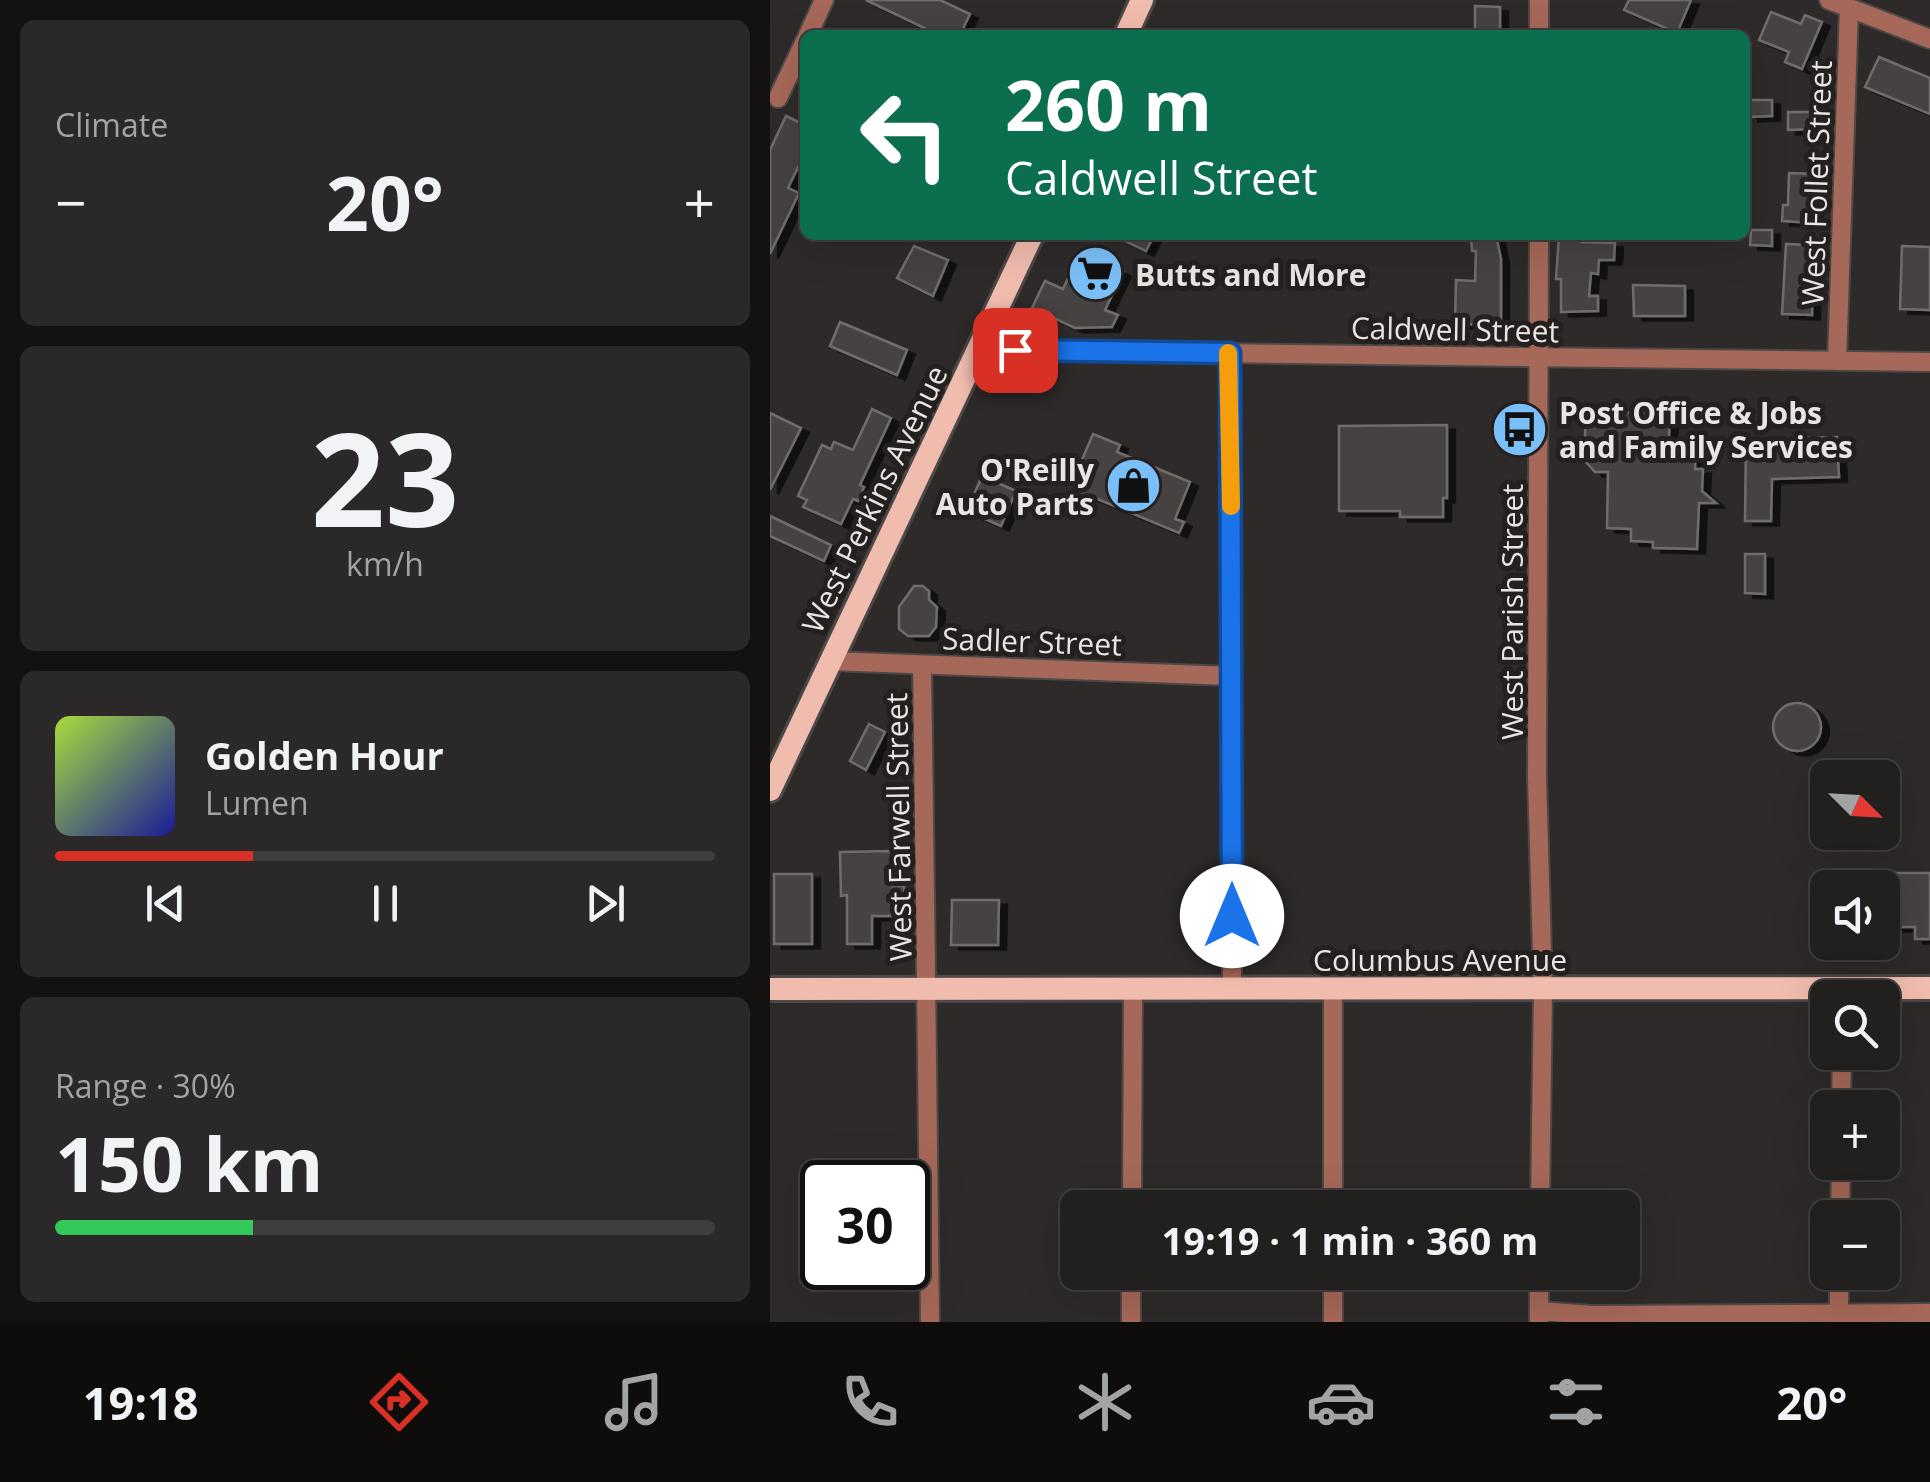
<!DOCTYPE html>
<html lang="en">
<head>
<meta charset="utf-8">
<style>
	:root { --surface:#22201f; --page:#2a2828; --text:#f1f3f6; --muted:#a2a3a4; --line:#3f3e3d; --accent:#d93025 }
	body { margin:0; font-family:"Open Sans",sans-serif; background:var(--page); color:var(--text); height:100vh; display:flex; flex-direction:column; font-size:38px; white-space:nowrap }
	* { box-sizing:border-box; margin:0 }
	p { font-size:32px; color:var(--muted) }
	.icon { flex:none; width:55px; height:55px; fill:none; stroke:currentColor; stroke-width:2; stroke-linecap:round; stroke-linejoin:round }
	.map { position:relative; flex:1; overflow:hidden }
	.details { display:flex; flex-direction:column; gap:20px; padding:20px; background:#131211; width:770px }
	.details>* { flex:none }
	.banner { position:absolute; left:30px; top:30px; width:950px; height:210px; border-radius:15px; box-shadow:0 10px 40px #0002,0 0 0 2px var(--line); background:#0b6e4f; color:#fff; overflow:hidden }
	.needle { width:65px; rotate:114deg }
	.controls { position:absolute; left:1040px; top:760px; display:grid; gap:20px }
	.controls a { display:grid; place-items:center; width:90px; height:90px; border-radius:15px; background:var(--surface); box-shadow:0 10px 40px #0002,0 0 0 2px var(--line); font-size:50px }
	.speed { position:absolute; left:30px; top:1160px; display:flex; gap:20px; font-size:50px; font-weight:700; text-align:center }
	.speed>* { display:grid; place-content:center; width:130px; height:130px; border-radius:50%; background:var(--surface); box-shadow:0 10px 40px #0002,0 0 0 2px var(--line); line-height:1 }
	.speed .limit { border:5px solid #111; border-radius:15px; background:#fff; color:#111 }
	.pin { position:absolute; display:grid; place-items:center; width:85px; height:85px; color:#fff; margin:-42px; border-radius:20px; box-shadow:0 5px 15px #0006 }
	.me { position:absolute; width:110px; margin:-55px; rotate:0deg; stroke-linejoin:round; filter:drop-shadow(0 0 8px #0008) }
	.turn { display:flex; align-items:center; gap:35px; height:210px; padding:0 40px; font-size:45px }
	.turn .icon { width:130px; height:130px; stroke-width:2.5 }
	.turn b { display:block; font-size:70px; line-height:85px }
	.big { font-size:75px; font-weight:700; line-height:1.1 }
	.details .card { flex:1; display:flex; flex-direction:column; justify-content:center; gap:15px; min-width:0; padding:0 35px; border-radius:15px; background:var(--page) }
	.details .dial { align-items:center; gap:0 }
	.dial b { font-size:130px; line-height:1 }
	.song { display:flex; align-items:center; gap:30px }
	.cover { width:120px; height:120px; border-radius:15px; background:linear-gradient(135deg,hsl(80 70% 55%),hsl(240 70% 35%)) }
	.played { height:10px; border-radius:5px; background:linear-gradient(90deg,var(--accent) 30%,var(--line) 30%) }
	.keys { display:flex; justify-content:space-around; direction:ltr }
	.heat { display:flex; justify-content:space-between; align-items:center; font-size:55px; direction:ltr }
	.charge { height:15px; border-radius:8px; background:linear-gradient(90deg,#34c759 30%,var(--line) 0) }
	.trip { position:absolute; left:290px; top:1190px; width:580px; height:100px; border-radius:15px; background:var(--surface); box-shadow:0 10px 40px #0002,0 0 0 2px var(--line); font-weight:700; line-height:100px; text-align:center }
	.tab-bar { display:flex; height:160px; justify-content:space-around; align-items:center; background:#0e0d0c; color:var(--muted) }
	.tab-bar .icon { width:70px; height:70px }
	.tab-bar .active { color:var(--accent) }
	.tab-bar b { font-size:45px; color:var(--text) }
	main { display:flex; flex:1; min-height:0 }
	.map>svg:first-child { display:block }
	.building { fill:#474342; stroke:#706c6a; stroke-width:2.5; filter:url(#shadow) }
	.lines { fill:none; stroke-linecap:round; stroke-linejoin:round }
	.minor-casing { stroke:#4c4847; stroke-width:22 }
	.major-casing { stroke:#4c4847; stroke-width:28 }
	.minor { stroke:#a66858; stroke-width:18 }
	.major { stroke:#f0bcae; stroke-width:22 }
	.route-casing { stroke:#114b97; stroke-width:25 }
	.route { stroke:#1a73e8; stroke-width:18 }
	.slow { stroke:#f59e0b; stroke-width:18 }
	.labels { text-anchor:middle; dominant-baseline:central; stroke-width:10; stroke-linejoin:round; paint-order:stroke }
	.street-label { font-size:30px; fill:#e7e4e3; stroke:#24201f }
	.poi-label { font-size:30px; font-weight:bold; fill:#e7e4e3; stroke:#24201f; text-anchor:start }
</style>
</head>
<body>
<main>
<section class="details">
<div class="card"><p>Climate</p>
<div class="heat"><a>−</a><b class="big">20°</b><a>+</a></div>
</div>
<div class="card dial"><b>23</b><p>km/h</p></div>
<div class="card">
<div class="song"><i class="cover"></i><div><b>Golden Hour</b><p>Lumen</p></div></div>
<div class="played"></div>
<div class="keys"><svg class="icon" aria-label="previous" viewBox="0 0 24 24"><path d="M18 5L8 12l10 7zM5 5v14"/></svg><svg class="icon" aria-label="pause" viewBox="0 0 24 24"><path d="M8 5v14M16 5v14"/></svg><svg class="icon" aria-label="next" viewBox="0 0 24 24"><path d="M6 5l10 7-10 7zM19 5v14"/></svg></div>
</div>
<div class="card"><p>Range · 30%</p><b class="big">150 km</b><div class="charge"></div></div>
</section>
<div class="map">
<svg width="1160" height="1322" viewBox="0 0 1160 1322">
	<defs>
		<filter id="shadow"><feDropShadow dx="8" dy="4.5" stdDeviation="0" flood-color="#0009"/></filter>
	</defs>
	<rect width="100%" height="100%" fill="#2e2a29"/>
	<!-- building -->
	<g class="building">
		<polygon points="96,0 170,0 200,14 190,35 169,35"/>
		<polygon points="859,0 921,0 907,33 854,10"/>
		<polygon points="705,6 730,7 730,35 705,35"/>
		<polygon points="1001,12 1031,24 1035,15 1052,22 1032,69 1015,62 1019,52 989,40"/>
		<polygon points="1109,57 1160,78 1160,114 1095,87"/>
		<polygon points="980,100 1002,100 1002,116 980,117"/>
		<polygon points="1018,112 1045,112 1046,129 1018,130"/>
		<polygon points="16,116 35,125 35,153 18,188 29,193 0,254 0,150"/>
		<polygon points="1019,173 1045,174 1044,223 1012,221 1013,205 1018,205"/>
		<polygon points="981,230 1002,230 1002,246 980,245"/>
		<polygon points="343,235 384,235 376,251"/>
		<polygon points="701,235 726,235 731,259 731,325 685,324 686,280 705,281 706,251 702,251"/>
		<polygon points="789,235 813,235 812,242 845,243 844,260 829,260 828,274 821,273 819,296 828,296 828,311 791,312 791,279 786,279"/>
		<polygon points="1016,244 1043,245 1042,315 1012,314"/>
		<polygon points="144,246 178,260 163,296 127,278"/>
		<polygon points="1132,246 1160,247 1160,310 1130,309"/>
		<polygon points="310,252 353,272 335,310 348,315 342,327 305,328 262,308 275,281 293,289"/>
		<polygon points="863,285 915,286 915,316 864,316"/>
		<polygon points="70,322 137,350 127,375 60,346"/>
		<polygon points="102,409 121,418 90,485 94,487 88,501 83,499 71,524 33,507 37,500 28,496 52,445 61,449 64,442 83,450"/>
		<polygon points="816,411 900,414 899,438 926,439 925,469 933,469 932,491 946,503 929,503 927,549 883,548 883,542 861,541 861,529 837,528 838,472 825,472 814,460"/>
		<polygon points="0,413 31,428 0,490"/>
		<polygon points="677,425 677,498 673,498 673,517 630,517 630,511 569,511 569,426"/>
		<polygon points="323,434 350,445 347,452 420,482 405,519 414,522 409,533 306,490 316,464 311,462"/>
		<polygon points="1067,437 1069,477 1002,479 1001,521 975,521 976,440"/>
		<polygon points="212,476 246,491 231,526 197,511"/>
		<polygon points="0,516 61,545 54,561 0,536"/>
		<polygon points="975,554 995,554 995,594 975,593"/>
		<polygon points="144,586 153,586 159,591 159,600 167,607 166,627 159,636 138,636 129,629 129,607"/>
		<circle cx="1027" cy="727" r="24"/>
		<polygon points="99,724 115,732 96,770 80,761"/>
		<polygon points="122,851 122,886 134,886 135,903 121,903 121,916 102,916 102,944 77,944 77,895 71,896 70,852"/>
		<polygon points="1120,873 1160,873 1160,939 1145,939 1145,927 1120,927"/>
		<rect x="4" y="874" width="38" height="70"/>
		<polygon points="182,900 229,900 228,945 181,945"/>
	</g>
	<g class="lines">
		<defs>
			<g id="minor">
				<polyline points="1059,0 1160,39"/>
				<polyline points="38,35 54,0"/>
				<polyline points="769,35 769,0"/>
				<polyline points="8,98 35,41"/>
				<polyline points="769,235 767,776 773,989 770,1208"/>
				<polyline points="209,350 1160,362"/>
				<polyline points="460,353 462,988"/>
				<polyline points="1067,361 1079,8"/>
				<polyline points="60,661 461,676"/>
				<path d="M152 665C154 884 159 1103 160 1322"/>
				<polyline points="1071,1108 1072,1052"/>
				<polyline points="362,1208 363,988"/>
				<polyline points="563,1208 563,989"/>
				<polyline points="1070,1218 1071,1162"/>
				<polyline points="769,1311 822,1315 1160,1313"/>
				<polyline points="361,1322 361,1272"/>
				<polyline points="563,1322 563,1272"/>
				<polyline points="769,1322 769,1272"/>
				<polyline points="1069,1322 1069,1272"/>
			</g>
			<g id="major">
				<polyline points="356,35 372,0"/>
				<polyline points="0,790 262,235"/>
				<polyline points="0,989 1160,988"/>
			</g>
		</defs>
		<!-- minor casing -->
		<use href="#minor" class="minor-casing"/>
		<!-- major casing -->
		<use href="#major" class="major-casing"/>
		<!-- minor -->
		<use href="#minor" class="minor"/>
		<!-- major -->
		<use href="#major" class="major"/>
	</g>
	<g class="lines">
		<defs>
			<polyline id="route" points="245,350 460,353 462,916"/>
		</defs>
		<!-- route casing -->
		<use href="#route" class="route-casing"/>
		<!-- route -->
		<use href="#route" class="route"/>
		<!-- slow -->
		<polyline class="slow" points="458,353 461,506"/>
	</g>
	<!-- icons -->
	<defs>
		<symbol id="supermarket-disc" viewBox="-11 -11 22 22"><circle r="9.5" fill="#7abff8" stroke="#24201f"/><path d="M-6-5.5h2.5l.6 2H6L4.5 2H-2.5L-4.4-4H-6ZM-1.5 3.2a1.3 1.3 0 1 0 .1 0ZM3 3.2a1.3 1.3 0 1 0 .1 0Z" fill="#111"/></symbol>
		<symbol id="bus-disc" viewBox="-11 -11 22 22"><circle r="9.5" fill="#7abff8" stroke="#24201f"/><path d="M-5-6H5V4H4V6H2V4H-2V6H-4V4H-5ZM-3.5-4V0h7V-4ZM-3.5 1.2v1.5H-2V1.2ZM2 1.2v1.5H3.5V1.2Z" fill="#111"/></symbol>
		<symbol id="shop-disc" viewBox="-11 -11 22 22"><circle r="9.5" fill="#7abff8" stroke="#24201f"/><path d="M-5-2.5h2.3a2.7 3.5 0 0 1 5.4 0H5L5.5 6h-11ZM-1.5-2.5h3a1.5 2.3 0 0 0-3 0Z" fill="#111"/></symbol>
	</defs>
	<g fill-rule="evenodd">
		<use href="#supermarket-disc" x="294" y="242" width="63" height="63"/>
		<use href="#bus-disc" x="718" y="398" width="63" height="63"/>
		<use href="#shop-disc" x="332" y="454" width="63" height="63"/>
	</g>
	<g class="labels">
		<!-- street labels -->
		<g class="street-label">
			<text transform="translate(1046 183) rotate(-88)">West Follet Street</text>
			<text transform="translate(685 329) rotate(1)">Caldwell Street</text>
			<text transform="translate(104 499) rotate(-64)">West Perkins Avenue</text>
			<text transform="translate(741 612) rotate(-90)">West Parish Street</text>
			<text transform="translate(262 641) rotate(2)">Sadler Street</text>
			<text transform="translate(128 827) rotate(-91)">West Farwell Street</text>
			<text x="670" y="959">Columbus Avenue</text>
		</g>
		<!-- poi labels -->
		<g class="poi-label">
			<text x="365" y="274">Butts and More</text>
			<text x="789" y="412">Post Office &amp; Jobs<tspan x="789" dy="34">and Family Services</tspan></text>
			<text x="324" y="469" text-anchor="end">O'Reilly<tspan x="324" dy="34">Auto Parts</tspan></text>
		</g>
	</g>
</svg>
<div class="controls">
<a><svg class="needle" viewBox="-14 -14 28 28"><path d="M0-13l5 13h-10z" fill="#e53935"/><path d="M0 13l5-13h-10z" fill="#a2a3a4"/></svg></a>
<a><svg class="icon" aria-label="sound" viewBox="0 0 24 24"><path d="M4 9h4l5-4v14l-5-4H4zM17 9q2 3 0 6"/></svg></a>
<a><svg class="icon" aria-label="search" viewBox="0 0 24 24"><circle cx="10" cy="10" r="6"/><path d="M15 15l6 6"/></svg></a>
<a>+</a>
<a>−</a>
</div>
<div class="speed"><div class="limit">30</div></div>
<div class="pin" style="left:245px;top:350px;background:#d93025"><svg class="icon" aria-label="arrive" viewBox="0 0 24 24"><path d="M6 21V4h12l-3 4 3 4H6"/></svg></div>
<svg class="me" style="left:462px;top:916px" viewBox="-20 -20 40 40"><circle r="19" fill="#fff"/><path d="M0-13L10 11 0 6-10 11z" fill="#1a73e8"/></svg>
<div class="trip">19:19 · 1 min · 360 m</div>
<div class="banner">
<div class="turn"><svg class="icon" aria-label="left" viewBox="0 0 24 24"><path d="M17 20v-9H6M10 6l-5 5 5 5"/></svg><div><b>260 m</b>Caldwell Street</div></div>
</div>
</div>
</main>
<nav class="tab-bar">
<b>19:18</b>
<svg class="icon active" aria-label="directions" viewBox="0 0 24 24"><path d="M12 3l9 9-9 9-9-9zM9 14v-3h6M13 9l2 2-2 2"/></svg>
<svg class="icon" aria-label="music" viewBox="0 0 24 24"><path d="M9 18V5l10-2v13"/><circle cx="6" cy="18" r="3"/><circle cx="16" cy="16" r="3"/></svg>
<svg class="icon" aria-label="phone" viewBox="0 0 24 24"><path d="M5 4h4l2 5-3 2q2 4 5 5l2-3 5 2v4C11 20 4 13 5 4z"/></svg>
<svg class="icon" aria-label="climate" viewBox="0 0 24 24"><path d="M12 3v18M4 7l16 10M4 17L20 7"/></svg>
<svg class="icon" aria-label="car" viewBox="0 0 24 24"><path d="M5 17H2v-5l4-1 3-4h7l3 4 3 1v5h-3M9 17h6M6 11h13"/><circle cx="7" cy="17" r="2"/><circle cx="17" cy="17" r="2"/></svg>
<svg class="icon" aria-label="filters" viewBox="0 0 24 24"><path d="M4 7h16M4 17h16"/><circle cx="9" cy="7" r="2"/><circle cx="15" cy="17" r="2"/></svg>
<b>20°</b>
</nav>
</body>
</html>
